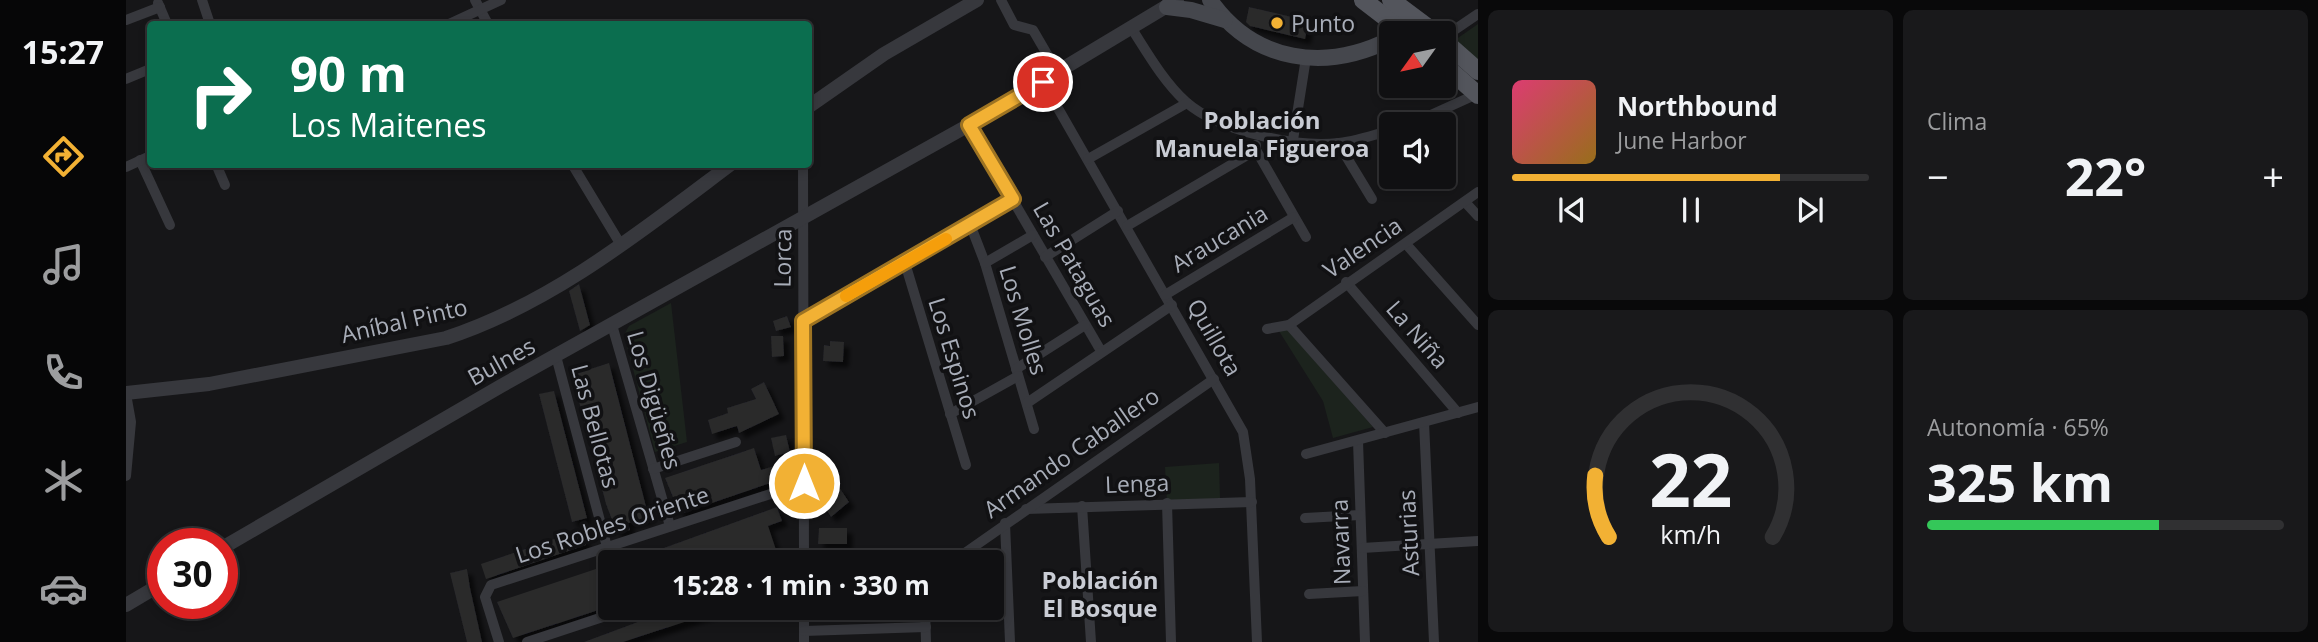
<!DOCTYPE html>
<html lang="es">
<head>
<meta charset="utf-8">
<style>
	:root { --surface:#101012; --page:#19191b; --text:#f1f3f6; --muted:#9c9d9f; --line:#303032; --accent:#f2b134 }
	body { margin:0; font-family:"Open Sans",sans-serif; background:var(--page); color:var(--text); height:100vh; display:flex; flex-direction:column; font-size:26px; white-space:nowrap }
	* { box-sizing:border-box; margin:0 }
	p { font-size:23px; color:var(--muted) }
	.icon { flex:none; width:38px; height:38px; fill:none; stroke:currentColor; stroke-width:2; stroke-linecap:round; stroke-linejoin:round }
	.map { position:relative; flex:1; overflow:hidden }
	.sheet { display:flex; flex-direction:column; gap:10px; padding:10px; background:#09090a; width:840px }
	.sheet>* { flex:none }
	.banner { position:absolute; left:21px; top:21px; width:665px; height:147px; border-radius:7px; box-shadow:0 4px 10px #0003,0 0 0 2px var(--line); background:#0b6e4f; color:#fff; overflow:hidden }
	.needle { width:46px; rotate:237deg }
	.controls { position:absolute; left:1253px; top:21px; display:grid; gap:14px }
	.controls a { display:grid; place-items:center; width:77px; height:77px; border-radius:7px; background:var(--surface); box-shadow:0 4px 10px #0003,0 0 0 2px var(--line); font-size:35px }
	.speed { position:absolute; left:21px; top:528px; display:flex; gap:14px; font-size:35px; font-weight:700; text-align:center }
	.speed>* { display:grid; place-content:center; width:91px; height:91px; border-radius:50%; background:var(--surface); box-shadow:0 4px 10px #0003,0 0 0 2px var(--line); line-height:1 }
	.speed .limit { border:10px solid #d22; background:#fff; color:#111 }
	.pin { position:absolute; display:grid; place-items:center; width:60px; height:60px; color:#fff; margin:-30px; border:4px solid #fff; border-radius:50%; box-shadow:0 2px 7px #0007 }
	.me { position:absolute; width:77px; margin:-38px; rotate:0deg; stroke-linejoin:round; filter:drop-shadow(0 0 5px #0008) }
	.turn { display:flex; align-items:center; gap:24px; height:147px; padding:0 28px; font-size:32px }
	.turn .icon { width:91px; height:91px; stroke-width:2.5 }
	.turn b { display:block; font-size:49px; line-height:60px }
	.big { font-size:52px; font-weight:700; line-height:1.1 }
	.sheet .card { flex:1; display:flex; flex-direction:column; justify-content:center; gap:10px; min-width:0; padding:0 24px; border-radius:10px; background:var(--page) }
	.sheet .dial { align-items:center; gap:0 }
	.dial svg { height:182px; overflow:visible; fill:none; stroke:var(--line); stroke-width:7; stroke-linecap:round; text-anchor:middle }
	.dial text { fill:var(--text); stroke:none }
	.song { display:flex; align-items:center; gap:21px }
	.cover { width:84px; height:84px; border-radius:10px; background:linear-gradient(135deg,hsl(340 70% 55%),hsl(40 70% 35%)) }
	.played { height:7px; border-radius:4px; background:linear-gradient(90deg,var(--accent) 75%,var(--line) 75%) }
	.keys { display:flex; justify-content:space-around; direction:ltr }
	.heat { display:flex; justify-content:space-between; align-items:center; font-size:38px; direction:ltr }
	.charge { height:10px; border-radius:5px; background:linear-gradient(90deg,#34c759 65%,var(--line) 0) }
	.sheet .tiles { flex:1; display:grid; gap:10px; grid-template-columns:repeat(2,1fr) }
	.trip { position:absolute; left:472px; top:550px; width:406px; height:70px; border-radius:7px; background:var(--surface); box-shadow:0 4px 10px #0003,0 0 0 2px var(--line); font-weight:700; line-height:70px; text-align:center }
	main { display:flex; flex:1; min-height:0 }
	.tabs { display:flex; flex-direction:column; width:126px; justify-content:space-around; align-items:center; background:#060607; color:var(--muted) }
	.tabs .icon { width:49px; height:49px }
	.tabs .active { color:var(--accent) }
	.tabs b { font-size:32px; color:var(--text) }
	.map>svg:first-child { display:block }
	.green { fill:#1c231d }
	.building { fill:#29292c; filter:url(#shadow) }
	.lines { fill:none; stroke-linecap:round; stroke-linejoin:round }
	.minor { stroke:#37383d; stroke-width:10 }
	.tertiary { stroke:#37383d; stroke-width:14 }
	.secondary { stroke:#45474d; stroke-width:16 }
	.primary { stroke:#53555c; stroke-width:18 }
	.route-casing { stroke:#9d7322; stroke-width:18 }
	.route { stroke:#f2b134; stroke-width:12 }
	.slow { stroke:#f59e0b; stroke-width:12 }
	.poi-dot { fill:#f2b134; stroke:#111113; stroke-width:2.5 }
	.labels { text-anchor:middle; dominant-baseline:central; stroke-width:7; stroke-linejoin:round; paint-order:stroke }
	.poi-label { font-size:23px; fill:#a8adb8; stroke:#111113; text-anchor:start }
	.street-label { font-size:23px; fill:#a8adb8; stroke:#111113 }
	.neighbourhood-label { font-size:24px; font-weight:bold; fill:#c9ccd4; stroke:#111113 }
</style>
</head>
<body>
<main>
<nav class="tabs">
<b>15:27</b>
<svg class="icon active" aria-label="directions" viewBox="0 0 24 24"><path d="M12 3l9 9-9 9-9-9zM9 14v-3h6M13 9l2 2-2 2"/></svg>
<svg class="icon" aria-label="music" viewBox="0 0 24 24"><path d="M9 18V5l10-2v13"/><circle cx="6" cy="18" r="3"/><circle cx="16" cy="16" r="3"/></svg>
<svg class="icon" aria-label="phone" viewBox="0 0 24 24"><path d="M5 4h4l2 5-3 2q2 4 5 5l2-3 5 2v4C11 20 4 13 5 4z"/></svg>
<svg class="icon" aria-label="climate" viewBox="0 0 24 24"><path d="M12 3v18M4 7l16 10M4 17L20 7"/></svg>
<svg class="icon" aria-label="car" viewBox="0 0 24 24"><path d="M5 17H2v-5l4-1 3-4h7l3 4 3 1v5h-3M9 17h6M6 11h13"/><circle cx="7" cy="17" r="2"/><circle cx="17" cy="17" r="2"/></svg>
</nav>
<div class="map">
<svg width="1352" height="642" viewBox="0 0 1352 642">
	<defs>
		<filter id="shadow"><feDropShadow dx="5.5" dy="5.5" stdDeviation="2" flood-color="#0009"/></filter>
	</defs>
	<rect width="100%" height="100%" fill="#161618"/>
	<!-- green -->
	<g class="green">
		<polygon points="1352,24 1352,60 1329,40"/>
		<polygon points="545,303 561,442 529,452 498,335 503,326"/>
		<polygon points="1160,328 1247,427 1207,438 1197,401 1153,331"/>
		<polygon points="1093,463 1094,498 1041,503 1039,467"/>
	</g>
	<!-- building -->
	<g class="building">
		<polygon points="1123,7 1183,21 1179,39 1124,26 1120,22"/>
		<polygon points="453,284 464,325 454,331 443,291"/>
		<polygon points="661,316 665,327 650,331 647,321"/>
		<polygon points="645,336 657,336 658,356 646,357"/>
		<polygon points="704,341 718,342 717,362 697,361 698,345 704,346"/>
		<polygon points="483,363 523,518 502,523 504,530 491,533 480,504 446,375"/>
		<polygon points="638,382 653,414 613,433 611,426 586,434 582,420 602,413 601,408 630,399 625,389"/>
		<polygon points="428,391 461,518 446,522 413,394"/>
		<polygon points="660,435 664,452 649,456 645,438"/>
		<polygon points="628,448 635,470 648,466 653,480 554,514 539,478"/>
		<polygon points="713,487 723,502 705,517 694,500"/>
		<polygon points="651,507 656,521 642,526 650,550 626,560 577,562 574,552 540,562 499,562"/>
		<polygon points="693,528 721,528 721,544 692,544"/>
		<polygon points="455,530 460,545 360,579 355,564"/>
		<polygon points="485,564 485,581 479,583 485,606 387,638 371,602"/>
		<polygon points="341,569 344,588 356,642 341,642 324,573"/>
		<polygon points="552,607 598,609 497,642 458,642"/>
	</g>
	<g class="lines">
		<!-- minor -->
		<g class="minor">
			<polyline points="76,0 84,24"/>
			<polyline points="349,0 362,24"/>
			<polyline points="875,0 888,25 907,30 932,73"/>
			<polyline points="32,3 41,24"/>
			<polyline points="0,20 34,7"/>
			<polyline points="323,24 375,0"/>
			<path d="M1006 29C1022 54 1038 82 1060 102 1093 131 1170 148 1213 143 1230 141 1248 135 1265 130"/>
			<polyline points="1318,37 1352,14"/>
			<polyline points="0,79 24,69"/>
			<polyline points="917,82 1117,432 1124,479 1131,642"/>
			<polyline points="1285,124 1351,94"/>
			<polyline points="843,125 975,351"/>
			<polyline points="1167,140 1180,58"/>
			<polyline points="1212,143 1246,199"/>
			<polyline points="1130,145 1130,150 1180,237"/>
			<polyline points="962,159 1061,103"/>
			<polyline points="14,160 44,225"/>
			<polyline points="90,164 99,185"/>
			<polyline points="446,164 495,245"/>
			<polyline points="677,164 678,562"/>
			<polyline points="0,167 24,156"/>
			<polyline points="1339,202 1352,216"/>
			<polyline points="844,224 859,263 908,429"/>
			<polyline points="1001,226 1130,150"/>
			<polyline points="1280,244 1352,325"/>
			<polyline points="919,257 992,211"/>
			<polyline points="779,263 840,465"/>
			<polyline points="859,263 907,235"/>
			<polyline points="1220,282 1332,413"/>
			<polyline points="1039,295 1168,217"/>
			<polyline points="677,321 887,199"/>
			<polyline points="486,325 544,526"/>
			<polyline points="1163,325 1259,433"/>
			<polyline points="1141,329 1163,325 1352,192"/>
			<polyline points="430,356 481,547"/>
			<polyline points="890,369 959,325"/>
			<polyline points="0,394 5,422 0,476"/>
			<polyline points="901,403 1046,305"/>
			<polyline points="824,414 892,376"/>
			<polyline points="1298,422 1308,642"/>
			<polyline points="1232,441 1239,642"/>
			<polyline points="1180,454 1352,407"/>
			<polyline points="527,469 610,442"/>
			<polyline points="1041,503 1045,642"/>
			<polyline points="956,506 965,642"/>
			<polyline points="900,509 1126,502"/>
			<polyline points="1179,518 1234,515"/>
			<polyline points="879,523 884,642"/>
			<polyline points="1236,548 1352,541"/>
			<polyline points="647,562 678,552"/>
			<polyline points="826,562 1088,379"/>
			<polyline points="1183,594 1237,591"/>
			<polyline points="678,607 678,642"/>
			<polyline points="799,607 800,642"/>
			<polyline points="678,631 800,627"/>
			<polyline points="373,642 359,597 365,585 678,483"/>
			<polyline points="401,642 507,607"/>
		</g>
		<!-- tertiary -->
		<g class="tertiary">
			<polyline points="682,107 758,54 851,0"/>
			<path d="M0 393 83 384 320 338C425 304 517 230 605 164"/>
			<polyline points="96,548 375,386 843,125 1051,0"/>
			<polyline points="0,605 37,583"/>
		</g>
		<!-- secondary -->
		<g class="secondary">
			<path d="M1084 0C1128 63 1200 72 1265 39"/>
			<polyline points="1041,7 1065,10 1099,20"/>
		</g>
		<!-- primary -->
		<g class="primary">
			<polyline points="1237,0 1280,33"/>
			<polyline points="1265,0 1309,33"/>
			<polyline points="1318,41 1352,71"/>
			<polyline points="1318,65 1352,95"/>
		</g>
	</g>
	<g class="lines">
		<defs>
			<polyline id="route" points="678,483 677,321 887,199 843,125 917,82"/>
		</defs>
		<!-- route casing -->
		<use href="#route" class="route-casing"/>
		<!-- route -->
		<use href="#route" class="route"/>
		<!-- slow -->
		<polyline class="slow" points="720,296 820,239"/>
	</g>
	<!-- markers -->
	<circle class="poi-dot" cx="1151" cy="23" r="7"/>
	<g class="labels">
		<!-- poi labels -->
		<g class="poi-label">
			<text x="1165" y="23">Punto</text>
		</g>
		<!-- street labels -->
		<g class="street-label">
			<text transform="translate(1093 238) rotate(-31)">Araucania</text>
			<text transform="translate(1236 247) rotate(-34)">Valencia</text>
			<text transform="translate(656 258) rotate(-89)">Lorca</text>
			<text transform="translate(949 264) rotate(60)">Las Pataguas</text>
			<text transform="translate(278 320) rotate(-13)">Aníbal Pinto</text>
			<text transform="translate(898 320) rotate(73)">Los Molles</text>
			<text transform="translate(1292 334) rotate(49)">La Niña</text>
			<text transform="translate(1089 337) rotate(60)">Quillota</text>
			<text transform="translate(829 358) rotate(73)">Los Espinos</text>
			<text transform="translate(375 361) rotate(-29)">Bulnes</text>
			<text transform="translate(529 400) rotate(74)">Los Digüeñes</text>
			<text transform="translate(470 426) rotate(75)">Las Bellotas</text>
			<text transform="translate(945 452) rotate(-35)">Armando Caballero</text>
			<text transform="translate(1011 483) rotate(-2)">Lenga</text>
			<text transform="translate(486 524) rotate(-18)">Los Robles Oriente</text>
			<text transform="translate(1282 533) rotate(-93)">Asturias</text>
			<text transform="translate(1214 542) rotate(-92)">Navarra</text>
		</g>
		<!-- neighbourhood labels -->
		<g class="neighbourhood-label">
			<text x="1136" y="119">Población<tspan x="1136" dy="28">Manuela Figueroa</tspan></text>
			<text x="974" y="579">Población<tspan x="974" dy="28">El Bosque</tspan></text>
		</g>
	</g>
</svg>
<div class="controls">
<a><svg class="needle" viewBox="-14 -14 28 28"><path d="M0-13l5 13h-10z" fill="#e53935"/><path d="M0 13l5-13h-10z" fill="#9c9d9f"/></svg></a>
<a><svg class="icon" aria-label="sound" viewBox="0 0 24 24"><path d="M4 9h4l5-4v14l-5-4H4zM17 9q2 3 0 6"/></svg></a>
</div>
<div class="speed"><div class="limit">30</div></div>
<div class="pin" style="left:917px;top:82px;background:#d93025"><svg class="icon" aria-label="arrive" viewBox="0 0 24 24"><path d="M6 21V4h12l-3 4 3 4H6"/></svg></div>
<svg class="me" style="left:678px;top:483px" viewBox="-20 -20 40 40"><circle r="17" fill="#f2b134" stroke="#fff" stroke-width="3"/><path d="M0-11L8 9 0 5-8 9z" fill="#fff"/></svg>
<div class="trip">15:28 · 1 min · 330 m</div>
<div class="banner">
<div class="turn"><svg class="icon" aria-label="right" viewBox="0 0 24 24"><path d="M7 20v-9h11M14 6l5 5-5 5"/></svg><div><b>90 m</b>Los Maitenes</div></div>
</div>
</div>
<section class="sheet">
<div class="tiles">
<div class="card">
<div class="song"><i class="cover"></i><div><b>Northbound</b><p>June Harbor</p></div></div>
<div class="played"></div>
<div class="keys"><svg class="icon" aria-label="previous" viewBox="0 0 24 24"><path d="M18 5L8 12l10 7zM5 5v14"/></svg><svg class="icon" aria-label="pause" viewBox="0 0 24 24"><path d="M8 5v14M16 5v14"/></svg><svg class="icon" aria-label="next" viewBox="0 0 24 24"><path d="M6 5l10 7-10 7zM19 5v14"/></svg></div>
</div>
<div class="card"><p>Clima</p>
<div class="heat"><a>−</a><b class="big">22°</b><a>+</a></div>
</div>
<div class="card dial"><svg viewBox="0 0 100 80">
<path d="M14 69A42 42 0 1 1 86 69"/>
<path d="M14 69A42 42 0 0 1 8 42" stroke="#f2b134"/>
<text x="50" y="56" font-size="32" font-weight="700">22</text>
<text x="50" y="72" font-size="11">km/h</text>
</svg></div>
<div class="card"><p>Autonomía · 65%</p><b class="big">325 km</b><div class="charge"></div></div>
</div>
</section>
</main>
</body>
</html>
